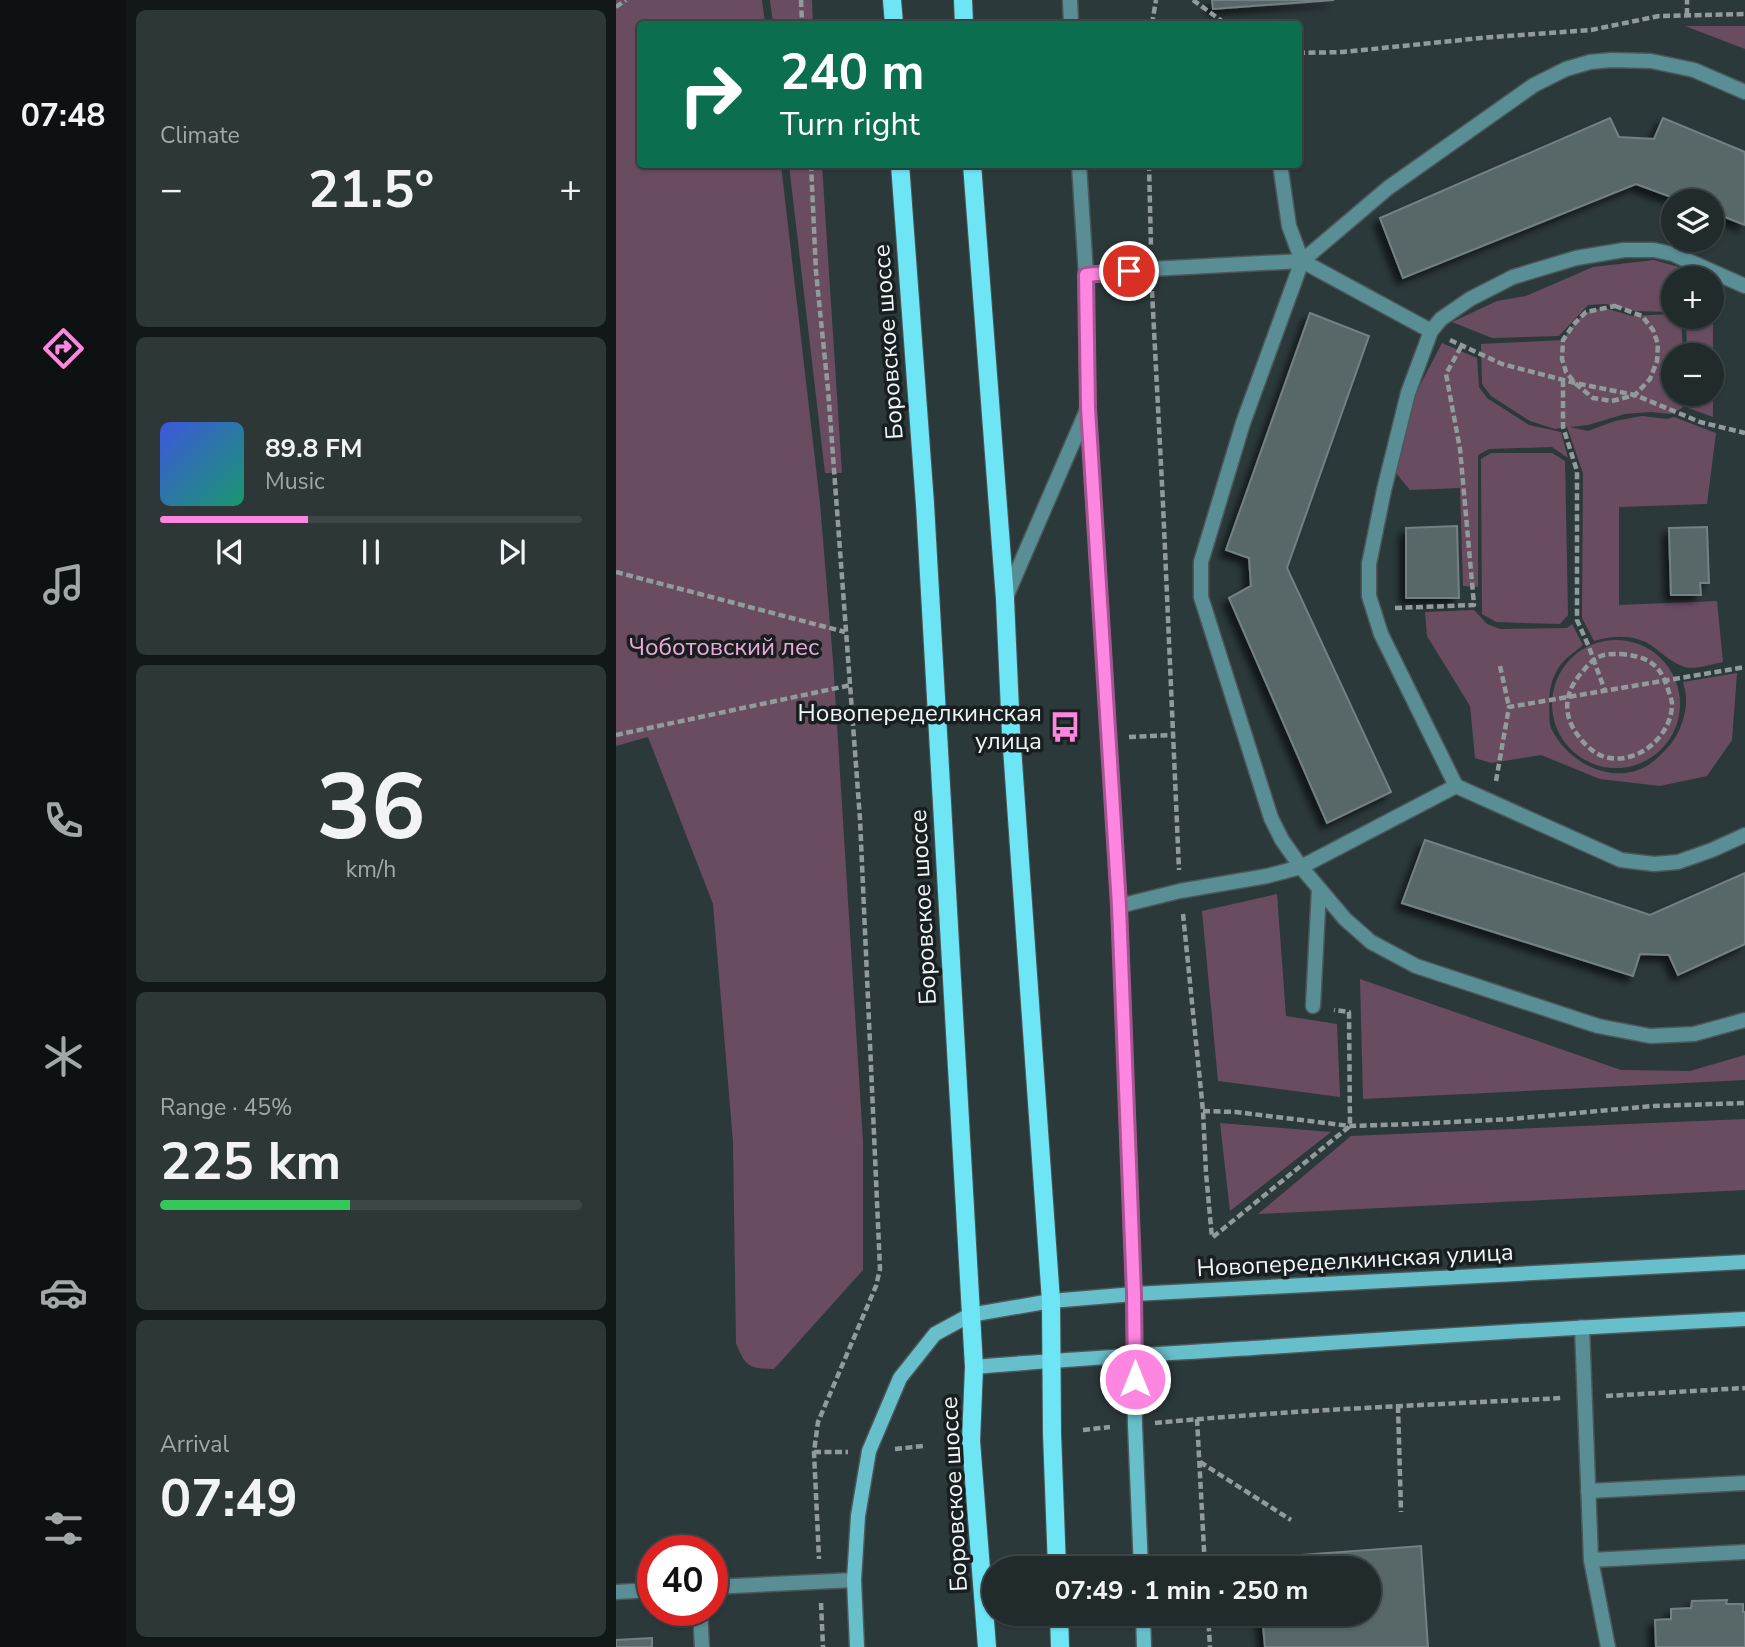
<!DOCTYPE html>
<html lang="en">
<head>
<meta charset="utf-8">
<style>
	:root { --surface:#212b2c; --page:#2d3738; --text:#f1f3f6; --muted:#a2a7a9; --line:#3e4748; --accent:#fe85e0 }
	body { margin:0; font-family:"Nunito Sans",sans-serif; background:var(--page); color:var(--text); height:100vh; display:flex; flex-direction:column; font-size:26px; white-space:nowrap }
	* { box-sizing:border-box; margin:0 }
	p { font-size:23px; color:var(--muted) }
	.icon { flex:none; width:38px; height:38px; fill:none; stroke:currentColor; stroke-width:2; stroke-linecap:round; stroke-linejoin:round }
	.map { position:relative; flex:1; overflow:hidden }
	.panel { display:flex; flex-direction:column; gap:10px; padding:10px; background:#121818; width:490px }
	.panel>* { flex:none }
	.top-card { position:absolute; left:21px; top:21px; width:665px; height:147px; border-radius:7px; box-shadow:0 2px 5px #0004,0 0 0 2px var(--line); background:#0b6e4f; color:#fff; overflow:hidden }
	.controls { position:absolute; left:1045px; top:189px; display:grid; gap:14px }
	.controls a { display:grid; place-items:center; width:63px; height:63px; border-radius:50%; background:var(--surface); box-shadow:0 2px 5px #0004,0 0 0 2px var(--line); font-size:35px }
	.speed { position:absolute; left:21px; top:1535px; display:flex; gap:14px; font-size:35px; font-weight:700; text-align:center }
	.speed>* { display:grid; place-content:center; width:91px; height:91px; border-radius:50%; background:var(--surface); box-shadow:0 2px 5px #0004,0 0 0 2px var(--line); line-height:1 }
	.speed .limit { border:10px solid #d22; background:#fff; color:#111 }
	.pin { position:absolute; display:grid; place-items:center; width:60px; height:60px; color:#fff; margin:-30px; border:4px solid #fff; border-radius:50%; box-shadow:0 2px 7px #0007 }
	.me { position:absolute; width:77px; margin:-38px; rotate:0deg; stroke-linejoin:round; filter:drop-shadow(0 0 5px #0008) }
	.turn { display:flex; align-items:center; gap:24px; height:147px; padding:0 28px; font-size:32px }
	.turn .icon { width:91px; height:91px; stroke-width:2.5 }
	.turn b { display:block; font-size:49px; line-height:60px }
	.big { font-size:52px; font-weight:700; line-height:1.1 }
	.panel .card { flex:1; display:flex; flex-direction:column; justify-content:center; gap:10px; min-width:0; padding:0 24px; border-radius:10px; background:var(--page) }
	.panel .dial { align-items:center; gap:0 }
	.dial b { font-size:91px; line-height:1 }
	.song { display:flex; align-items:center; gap:21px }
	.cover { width:84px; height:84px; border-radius:10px; background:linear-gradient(135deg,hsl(230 70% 55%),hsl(160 70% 35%)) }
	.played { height:7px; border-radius:4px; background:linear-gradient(90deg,var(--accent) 35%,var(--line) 35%) }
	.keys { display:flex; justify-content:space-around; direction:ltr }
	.heat { display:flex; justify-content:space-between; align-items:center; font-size:38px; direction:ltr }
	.charge { height:10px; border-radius:5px; background:linear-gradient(90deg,#34c759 45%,var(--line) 0) }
	.trip { position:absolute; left:366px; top:1556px; width:399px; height:70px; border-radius:35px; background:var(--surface); box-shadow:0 2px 5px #0004,0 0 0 2px var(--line); font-weight:700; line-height:70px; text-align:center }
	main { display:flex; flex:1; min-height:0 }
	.tabs { display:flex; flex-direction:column; width:126px; justify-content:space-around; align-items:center; background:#0d1112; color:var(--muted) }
	.tabs .icon { width:49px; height:49px }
	.tabs .current { color:var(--accent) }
	.tabs b { font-size:32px; color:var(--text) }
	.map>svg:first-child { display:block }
	.green { fill:#6a4c61 }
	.building { fill:#586768; stroke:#738184; stroke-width:2; filter:url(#shadow) }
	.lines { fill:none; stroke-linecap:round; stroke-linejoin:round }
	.lane-casing { stroke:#4b5759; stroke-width:17 }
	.street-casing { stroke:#4b5759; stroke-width:17 }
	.secondary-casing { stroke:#4b5759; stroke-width:17 }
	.primary-casing { stroke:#4b5759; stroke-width:20 }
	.path { stroke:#919b9c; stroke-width:4.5; stroke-dasharray:7 3.5; stroke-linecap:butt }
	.lane { stroke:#598e95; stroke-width:14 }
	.street { stroke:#598e95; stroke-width:14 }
	.secondary { stroke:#66bfcb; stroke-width:14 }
	.primary { stroke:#6ee5f5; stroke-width:18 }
	.route-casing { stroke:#a55692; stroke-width:18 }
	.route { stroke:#fe85e0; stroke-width:12 }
	.labels { text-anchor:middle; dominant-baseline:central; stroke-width:7; stroke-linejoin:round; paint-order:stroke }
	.street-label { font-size:24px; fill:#edf5f6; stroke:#191f20 }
	.park-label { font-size:24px; fill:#ecaad9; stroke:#191f20 }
	.poi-label { font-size:24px; fill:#edf5f6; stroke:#191f20; text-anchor:end }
</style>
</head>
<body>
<main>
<nav class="tabs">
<b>07:48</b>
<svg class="icon current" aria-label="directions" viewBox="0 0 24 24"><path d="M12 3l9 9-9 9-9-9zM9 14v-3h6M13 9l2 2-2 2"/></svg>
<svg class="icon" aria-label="music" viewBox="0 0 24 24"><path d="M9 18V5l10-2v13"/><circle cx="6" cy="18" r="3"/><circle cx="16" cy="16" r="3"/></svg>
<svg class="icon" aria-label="phone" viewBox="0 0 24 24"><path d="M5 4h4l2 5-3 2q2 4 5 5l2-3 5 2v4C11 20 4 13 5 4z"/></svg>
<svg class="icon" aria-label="climate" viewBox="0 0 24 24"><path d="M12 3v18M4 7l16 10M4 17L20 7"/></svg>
<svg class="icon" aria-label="car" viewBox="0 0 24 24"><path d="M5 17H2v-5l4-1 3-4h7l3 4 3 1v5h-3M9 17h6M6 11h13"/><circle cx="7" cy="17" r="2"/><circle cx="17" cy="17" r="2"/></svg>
<svg class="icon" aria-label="filters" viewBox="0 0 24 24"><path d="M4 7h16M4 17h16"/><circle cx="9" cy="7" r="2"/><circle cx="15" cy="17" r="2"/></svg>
</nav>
<section class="panel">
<div class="card"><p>Climate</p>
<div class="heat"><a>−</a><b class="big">21.5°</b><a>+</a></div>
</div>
<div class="card">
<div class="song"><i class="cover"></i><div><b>89.8 FM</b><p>Music</p></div></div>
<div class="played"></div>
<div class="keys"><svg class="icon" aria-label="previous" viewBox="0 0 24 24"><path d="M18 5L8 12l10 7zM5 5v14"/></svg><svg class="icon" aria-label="pause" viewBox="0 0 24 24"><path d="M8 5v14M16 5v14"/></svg><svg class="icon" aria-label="next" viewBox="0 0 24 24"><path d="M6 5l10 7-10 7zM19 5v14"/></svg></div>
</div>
<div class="card dial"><b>36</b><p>km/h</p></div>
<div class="card"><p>Range · 45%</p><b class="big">225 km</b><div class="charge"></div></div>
<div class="card"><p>Arrival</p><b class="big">07:49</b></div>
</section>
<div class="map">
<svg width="1129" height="1647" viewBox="0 0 1129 1647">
	<defs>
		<filter id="shadow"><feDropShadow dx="-6" dy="6" stdDeviation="3.5" flood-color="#0009"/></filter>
	</defs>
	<rect width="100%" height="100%" fill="#2c393b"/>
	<!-- green -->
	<g class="green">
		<path d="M0 0H146L149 24H24V164L165 165 204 503 217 661 247 1142V1270L158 1369C133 1369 129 1366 120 1343L117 1142 97 904 32 737 0 746Z"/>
		<polygon points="154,0 196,0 197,24 157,24"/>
		<polygon points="1069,26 1129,26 1129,49"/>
		<polygon points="173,165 206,165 226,473 209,473"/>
		<polygon points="1038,260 1080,272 1087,278 1057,278 1057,312 1018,311 990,304 972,305 943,336 876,338 836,322 881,301 910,296 977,267"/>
		<polygon points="1096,286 1097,288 1097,417 1072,408 1071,394 1096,394 1096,355 1071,355 1070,317 1096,317"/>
		<path d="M989 308 1016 316 1057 314V317H1065L1067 355H1057V394H1068L1069 404 1066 408 1054 414 1035 412 1009 414 972 425 954 427 972 431 999 421 1026 416 1051 419 1058 417 1100 433 1091 504 1003 507V605L1101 601 1107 662C1096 664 1079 670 1069 667 1056 663 1046 653 1036 646 1020 634 996 635 978 641L966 618 967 473 951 427 939 429 914 421 875 396 866 384 865 344 947 340C960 321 965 310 989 308Z"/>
		<polygon points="826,343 861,358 863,387 871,398 913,425 945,432 952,458 936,447 873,449 862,455 862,587 847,586 844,488 794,490 780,473 788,431 801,391"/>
		<polygon points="875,453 936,453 949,461 952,615 944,624 880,622 866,614 865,459"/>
		<path d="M858 610 871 624 884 629 951 628 956 624 967 645C959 652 948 659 943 667 936 677 933 691 933 703 934 711 932 723 936 730 951 760 989 782 1022 770 1034 766 1044 756 1052 747 1063 736 1071 714 1070 698 1070 692 1068 687 1067 682L1121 673 1116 740 1091 776 1044 786 984 779 925 755 875 763 859 758 854 706 811 636 809 612Z"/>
		<circle cx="1000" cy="704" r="64"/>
		<polygon points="661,894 670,1016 721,1024 724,1097 602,1081 586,911"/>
		<polygon points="744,979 1005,1070 1074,1071 1129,1055 1129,1080 747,1099"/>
		<polygon points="1129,1119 1129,1190 642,1214 735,1136"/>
		<polygon points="604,1123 715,1132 614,1211"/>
	</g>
	<!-- building -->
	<g class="building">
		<polygon points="596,0 718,0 597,9"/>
		<polygon points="994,118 1003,137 1038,139 1047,118 1129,152 1129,225 1096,212 1096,201 1066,201 1020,184 787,278 764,218"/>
		<polygon points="694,313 753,336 671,568 775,792 711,823 613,598 635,586 633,558 610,550"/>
		<polygon points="841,526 843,598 790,598 790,528"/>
		<polygon points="1091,527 1093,583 1084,583 1085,595 1055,595 1053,528"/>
		<polygon points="809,840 1034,915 1129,873 1129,944 1062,975 1053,955 1024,954 1017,976 786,903"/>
		<polygon points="805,1546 812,1647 649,1647 646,1614 752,1614 752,1568 643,1568 643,1558"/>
		<polygon points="1111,1600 1110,1604 1127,1604 1127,1612 1129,1612 1129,1647 1040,1647 1039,1620 1055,1619 1055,1609 1075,1608 1076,1601"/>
		<polygon points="36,1638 36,1647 0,1647 0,1640"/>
	</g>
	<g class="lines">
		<defs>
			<g id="lane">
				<polyline points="664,164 673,226 686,261"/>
				<polyline points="470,275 535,269 686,261 815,331"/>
				<polyline points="1129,286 1057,254 1038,250 1008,250 960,258 897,277 854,299 825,319 815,331 792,393 768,490 753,564 753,596 765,634 840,786 1005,860 1038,864 1062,862 1096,850 1129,835"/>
				<polyline points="840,786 685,867 666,840 655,818 585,597 585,562 627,423 686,261 772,188 918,85 950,69 974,62 995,60 1035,61 1078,70 1129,92"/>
				<polyline points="503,906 564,891 651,876 685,867 729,919 755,942 800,966 982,1026 1034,1036 1078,1034 1129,1020"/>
				<polyline points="697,1006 703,889"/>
				<polyline points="966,1327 975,1560 992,1647"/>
				<polyline points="972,1491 1129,1483"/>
				<polyline points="975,1560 1129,1552"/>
				<polyline points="96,1587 238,1580"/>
				<polyline points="0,1592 37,1590"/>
				<polyline points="84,1610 86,1647"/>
			</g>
			<g id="street">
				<polyline points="454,0 455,24"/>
				<polyline points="463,164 470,275 472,408 503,906 518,1294 518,1356"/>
				<polyline points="390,597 471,410"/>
			</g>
			<g id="secondary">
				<polyline points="518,1356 519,1425 525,1568"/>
				<path d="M358 1367C451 1359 544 1354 637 1348 801 1337 965 1327 1129 1319"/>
				<polyline points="527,1614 528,1647"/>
				<polyline points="241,1647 238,1580 242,1516 253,1451 284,1378 319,1334 354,1315 435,1301 518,1294 1129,1262"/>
			</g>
			<g id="primary">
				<polyline points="276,0 278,24"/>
				<polyline points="347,0 348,24"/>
				<polyline points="284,164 309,504 358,1367 355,1441 371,1647"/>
				<polyline points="356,164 389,599 395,733 435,1301 436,1433 441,1568"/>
				<polyline points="443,1614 444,1647"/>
			</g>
		</defs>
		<!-- lane casing -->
		<use href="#lane" class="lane-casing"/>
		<!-- street casing -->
		<use href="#street" class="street-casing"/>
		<!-- secondary casing -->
		<use href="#secondary" class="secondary-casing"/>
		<!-- primary casing -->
		<use href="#primary" class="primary-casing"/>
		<!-- path -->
		<g class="path">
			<polyline points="185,0 186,24"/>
			<polyline points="577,0 610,24"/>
			<polyline points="0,7 10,0"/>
			<polyline points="1071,15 1071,0"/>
			<polyline points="536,24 540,0"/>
			<polyline points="682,53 727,52 865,38 975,30 1043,16 1129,14"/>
			<polyline points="195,164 200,272 212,389 244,819 264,1269 260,1286 202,1422 198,1452 203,1559"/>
			<polyline points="533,164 535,248"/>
			<polyline points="536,291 547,504 563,870"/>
			<polygon points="999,306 1026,316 1037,330 1042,344 1041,361 1034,379 1019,395 996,401 977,398 959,383 950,372 946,359 947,340 958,324 970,312"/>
			<polyline points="834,340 886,364 959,383 1019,395 1084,422 1129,433"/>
			<polyline points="947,380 947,427 961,471 961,620 973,647 989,691"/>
			<polyline points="0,572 229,632"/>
			<polyline points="779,608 858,605 844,449 830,374 846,345"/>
			<path d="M1004 654C1030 656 1044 663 1052 689 1053 694 1056 699 1056 704 1056 736 1021 766 989 757 979 754 970 746 964 738 945 715 948 692 967 671 973 664 979 657 988 655 993 654 999 654 1004 654Z"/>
			<polyline points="884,666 893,707"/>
			<polyline points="0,735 235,685"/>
			<polyline points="513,737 558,735"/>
			<polyline points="880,781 893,707 1129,667"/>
			<polyline points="567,914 587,1111 590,1173 596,1238"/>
			<polyline points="587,1111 620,1112 734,1126 797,1124 895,1119 1037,1106 1129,1103"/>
			<polyline points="597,1237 734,1126 733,1012 718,1010"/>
			<polyline points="990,1396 1129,1388"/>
			<polyline points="782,1406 785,1512"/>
			<polyline points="581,1419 589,1568"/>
			<path d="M539 1423C675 1410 811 1405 946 1398"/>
			<polyline points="467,1430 494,1427"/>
			<polyline points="279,1449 307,1446"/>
			<polyline points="198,1452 232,1452"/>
			<polyline points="584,1462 675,1520"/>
			<polyline points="205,1603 207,1647"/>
			<polyline points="592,1614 594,1647"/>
		</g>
		<!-- lane -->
		<use href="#lane" class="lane"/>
		<!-- street -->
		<use href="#street" class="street"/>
		<!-- secondary -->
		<use href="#secondary" class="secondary"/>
		<!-- primary -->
		<use href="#primary" class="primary"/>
	</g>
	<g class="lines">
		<defs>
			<polyline id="route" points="513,271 470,275 472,408 503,906 518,1294 519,1379"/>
		</defs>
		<!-- route casing -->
		<use href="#route" class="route-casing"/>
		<!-- route -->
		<use href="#route" class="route"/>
	</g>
	<!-- icons -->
	<defs>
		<symbol id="bus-bare" viewBox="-9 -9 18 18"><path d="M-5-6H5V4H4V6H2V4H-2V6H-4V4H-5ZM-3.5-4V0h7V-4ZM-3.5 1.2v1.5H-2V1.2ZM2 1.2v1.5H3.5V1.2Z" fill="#fe85e0" stroke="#191f20" stroke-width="2.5" paint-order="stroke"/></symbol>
	</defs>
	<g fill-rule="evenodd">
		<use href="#bus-bare" x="427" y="705" width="44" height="44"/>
	</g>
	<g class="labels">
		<!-- street labels -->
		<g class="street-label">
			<text transform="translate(272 342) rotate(-94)">Боровское шоссе</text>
			<text transform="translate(307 907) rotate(-93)">Боровское шоссе</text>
			<text transform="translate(739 1260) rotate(-3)">Новопеределкинская улица</text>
			<text transform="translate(338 1494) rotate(-93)">Боровское шоссе</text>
		</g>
		<!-- park labels -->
		<g class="park-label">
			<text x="108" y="647">Чоботовский лес</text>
		</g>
		<!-- poi labels -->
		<g class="poi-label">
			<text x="426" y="713">Новопеределкинская<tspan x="426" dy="28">улица</tspan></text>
		</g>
	</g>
</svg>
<div class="controls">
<a><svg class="icon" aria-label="layers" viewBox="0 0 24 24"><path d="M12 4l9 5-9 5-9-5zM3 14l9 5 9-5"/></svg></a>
<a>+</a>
<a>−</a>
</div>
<div class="speed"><div class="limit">40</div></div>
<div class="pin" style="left:513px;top:271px;background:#d93025"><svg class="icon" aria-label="arrive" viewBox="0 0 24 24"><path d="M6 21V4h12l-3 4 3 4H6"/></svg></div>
<svg class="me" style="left:519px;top:1379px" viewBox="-20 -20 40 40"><circle r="17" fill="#fe85e0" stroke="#fff" stroke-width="3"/><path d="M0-11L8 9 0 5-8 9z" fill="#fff"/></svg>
<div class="trip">07:49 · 1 min · 250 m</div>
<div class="top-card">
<div class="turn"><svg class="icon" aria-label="right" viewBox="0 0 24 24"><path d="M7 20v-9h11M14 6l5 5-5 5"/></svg><div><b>240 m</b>Turn right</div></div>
</div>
</div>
</main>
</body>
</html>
